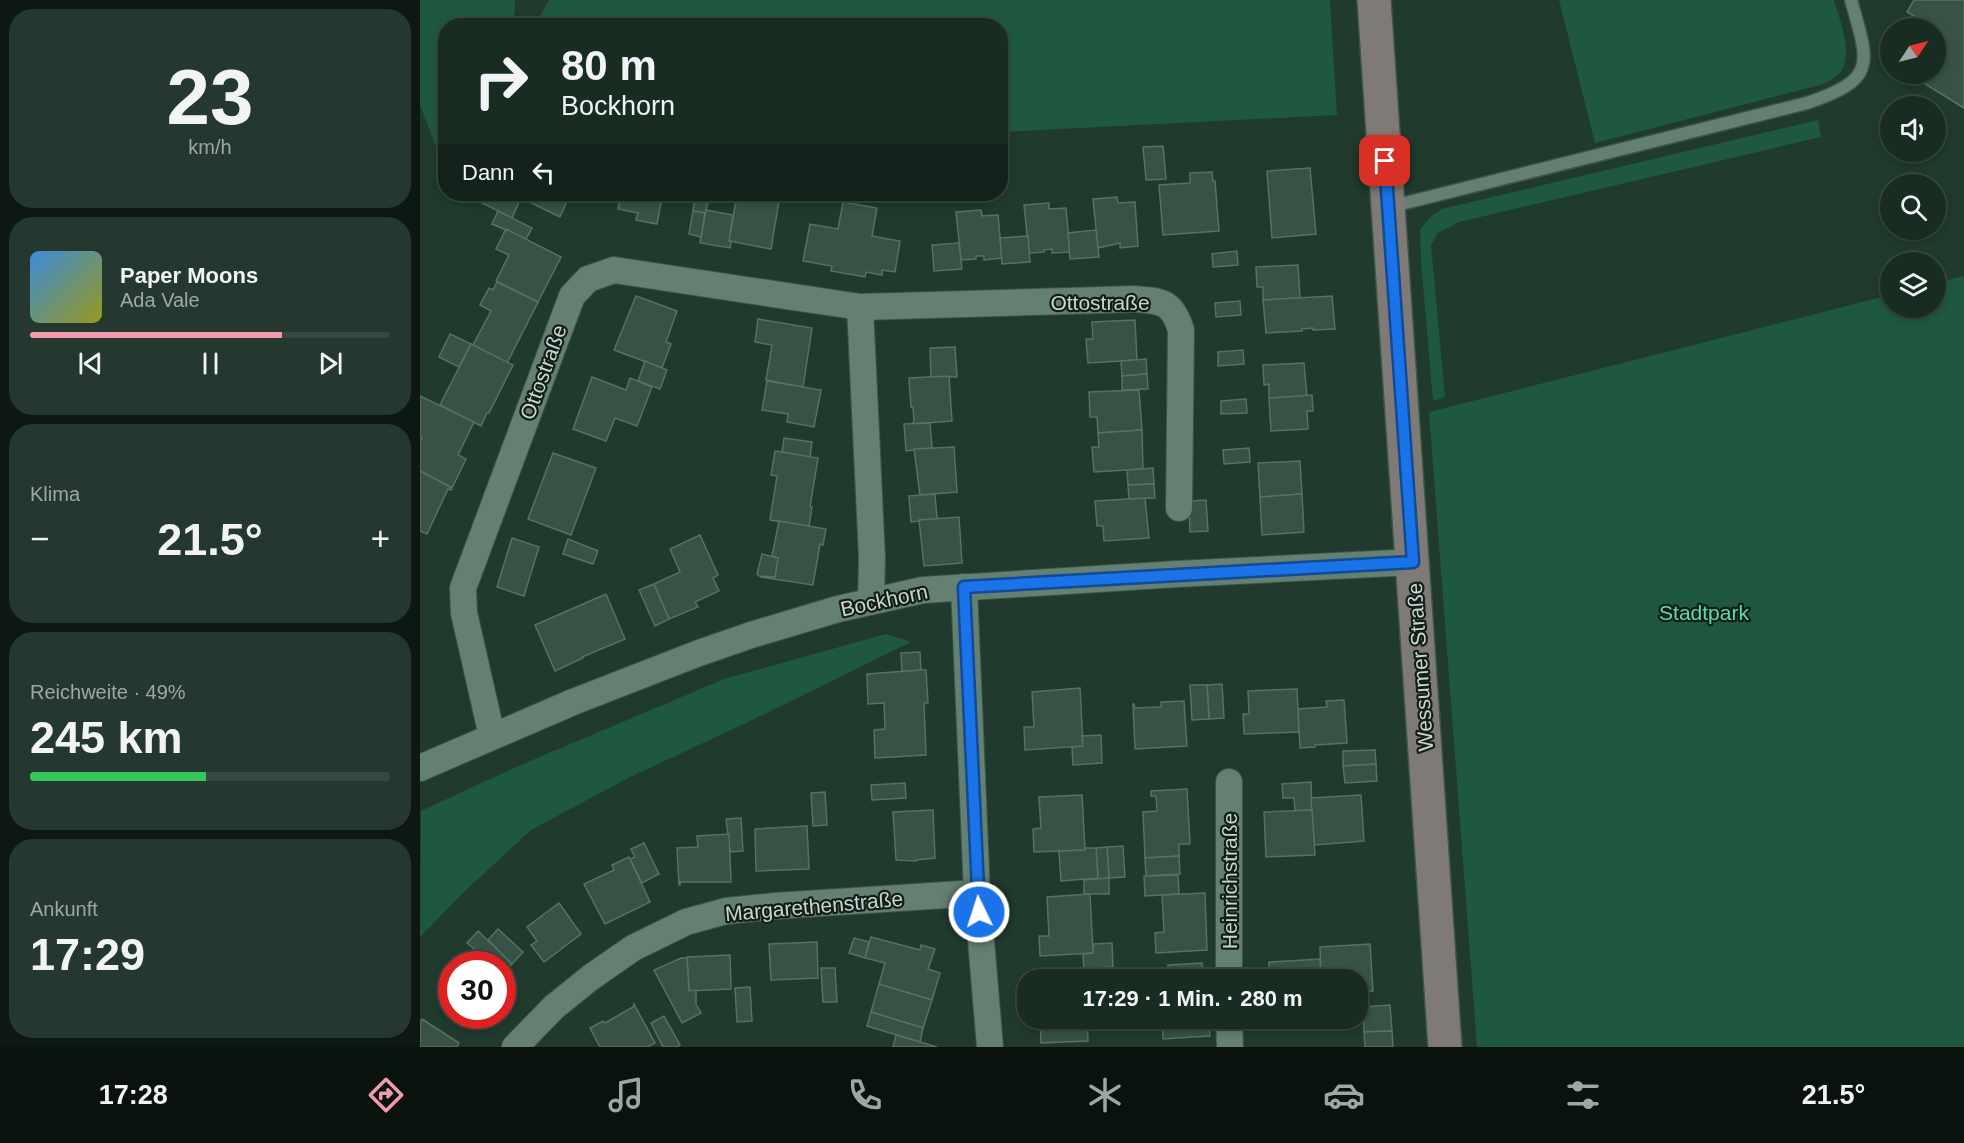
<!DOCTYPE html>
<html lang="de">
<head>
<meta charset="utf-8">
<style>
	:root { --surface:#182c22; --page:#25382f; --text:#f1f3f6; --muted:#9fa7a5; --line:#364840; --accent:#f29aae }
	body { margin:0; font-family:Arial,sans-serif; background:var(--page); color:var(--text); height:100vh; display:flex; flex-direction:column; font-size:22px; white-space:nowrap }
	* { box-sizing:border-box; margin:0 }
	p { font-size:20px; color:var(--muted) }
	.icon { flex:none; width:33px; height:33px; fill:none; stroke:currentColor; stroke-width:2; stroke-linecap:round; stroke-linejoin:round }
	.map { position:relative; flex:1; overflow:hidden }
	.details { display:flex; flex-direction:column; gap:9px; padding:9px; background:#0d1813; width:420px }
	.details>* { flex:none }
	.banner { position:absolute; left:18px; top:18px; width:570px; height:183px; border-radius:24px; box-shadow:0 3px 9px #0003,0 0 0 2px var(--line); background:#182c22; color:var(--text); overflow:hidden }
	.needle { width:39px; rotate:55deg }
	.fabs { position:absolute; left:1460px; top:18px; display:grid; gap:12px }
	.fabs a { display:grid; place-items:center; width:66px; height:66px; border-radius:50%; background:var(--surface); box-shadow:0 3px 9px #0003,0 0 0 2px var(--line); font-size:30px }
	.speed { position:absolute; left:18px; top:951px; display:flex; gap:12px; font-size:30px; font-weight:700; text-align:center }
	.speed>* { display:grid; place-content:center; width:78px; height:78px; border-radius:50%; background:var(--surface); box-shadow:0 3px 9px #0003,0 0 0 2px var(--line); line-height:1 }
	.speed .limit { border:9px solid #d22; background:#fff; color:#111 }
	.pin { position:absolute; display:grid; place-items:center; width:51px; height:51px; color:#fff; margin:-26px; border-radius:12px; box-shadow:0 3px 9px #0006 }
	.me { position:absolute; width:66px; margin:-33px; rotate:356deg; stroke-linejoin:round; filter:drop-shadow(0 0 4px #0008) }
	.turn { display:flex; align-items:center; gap:21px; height:126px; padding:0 24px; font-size:27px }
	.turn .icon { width:78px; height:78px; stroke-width:2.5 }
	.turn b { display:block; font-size:42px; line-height:51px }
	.then { display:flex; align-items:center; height:57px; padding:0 24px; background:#0003; gap:12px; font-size:22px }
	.big { font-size:45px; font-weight:700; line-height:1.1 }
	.details .tile { flex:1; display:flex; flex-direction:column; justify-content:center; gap:9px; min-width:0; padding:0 21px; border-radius:24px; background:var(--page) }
	.details .dial { align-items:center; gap:0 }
	.dial b { font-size:78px; line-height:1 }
	.song { display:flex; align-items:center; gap:18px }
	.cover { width:72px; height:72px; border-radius:9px; background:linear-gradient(135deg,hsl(210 70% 55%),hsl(60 70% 35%)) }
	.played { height:6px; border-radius:3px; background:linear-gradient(90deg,var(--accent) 70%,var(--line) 70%) }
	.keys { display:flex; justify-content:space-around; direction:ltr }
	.heat { display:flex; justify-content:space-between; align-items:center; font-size:33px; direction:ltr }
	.charge { height:9px; border-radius:4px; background:linear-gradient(90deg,#34c759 49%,var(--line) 0) }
	.trip { position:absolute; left:597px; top:969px; width:351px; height:60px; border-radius:24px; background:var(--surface); box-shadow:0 3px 9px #0003,0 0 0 2px var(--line); font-weight:700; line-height:60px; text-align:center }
	.tabs { display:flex; height:96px; justify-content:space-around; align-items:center; background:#0a120e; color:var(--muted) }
	.tabs .icon { width:42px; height:42px }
	.tabs .selected { color:var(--accent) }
	.tabs b { font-size:27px; color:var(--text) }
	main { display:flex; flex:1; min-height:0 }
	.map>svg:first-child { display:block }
	.green { fill:#1e583f }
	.building { fill:#385245; stroke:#567264; stroke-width:1.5 }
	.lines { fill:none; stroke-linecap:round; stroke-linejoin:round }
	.lane-casing { stroke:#3d544a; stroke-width:15 }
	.street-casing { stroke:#3d544a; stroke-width:28 }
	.secondary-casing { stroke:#3d544a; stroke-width:36 }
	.lane { stroke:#648071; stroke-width:12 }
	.street { stroke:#648071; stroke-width:26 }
	.secondary { stroke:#7f7a75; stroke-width:33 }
	.route-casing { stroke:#114b97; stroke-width:15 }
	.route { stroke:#1a73e8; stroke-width:10 }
	.labels { text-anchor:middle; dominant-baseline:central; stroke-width:4.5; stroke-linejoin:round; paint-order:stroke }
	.street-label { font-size:21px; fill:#c8d7cf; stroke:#131e18 }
	.park-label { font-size:21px; fill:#62d9a4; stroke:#131e18 }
</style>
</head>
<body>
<main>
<section class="details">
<div class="tile dial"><b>23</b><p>km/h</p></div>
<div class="tile">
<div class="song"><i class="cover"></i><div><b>Paper Moons</b><p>Ada Vale</p></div></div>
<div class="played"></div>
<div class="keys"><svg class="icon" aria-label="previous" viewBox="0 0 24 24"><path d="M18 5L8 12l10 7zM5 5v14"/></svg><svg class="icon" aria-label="pause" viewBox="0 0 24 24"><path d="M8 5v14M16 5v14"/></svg><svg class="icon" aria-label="next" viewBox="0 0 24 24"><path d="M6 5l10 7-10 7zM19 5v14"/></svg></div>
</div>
<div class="tile"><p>Klima</p>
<div class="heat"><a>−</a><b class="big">21.5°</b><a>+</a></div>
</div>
<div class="tile"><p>Reichweite · 49%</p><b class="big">245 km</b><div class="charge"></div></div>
<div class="tile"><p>Ankunft</p><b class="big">17:29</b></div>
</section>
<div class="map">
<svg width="1544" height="1047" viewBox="0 0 1544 1047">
	<rect width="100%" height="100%" fill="#203a2d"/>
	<!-- green -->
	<g class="green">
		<polygon points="0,0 95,0 94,25 26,26 26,147 20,157 0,105"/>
		<polygon points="129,0 910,0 917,115 581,132 580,26 115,25"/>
		<path d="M1139 0H1414C1420 21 1434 53 1420 73 1416 77 1409 81 1404 84L1175 143Z"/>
		<polygon points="1398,120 1401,137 1039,222 1018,233 1011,245 1025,397 1013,401 1001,261 1000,230 1010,217 1022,209"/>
		<polygon points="1544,276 1544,1047 1057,1047 1009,412 1470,295 1470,308 1515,308 1515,283"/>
		<polygon points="466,634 491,642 322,725 210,777 111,830 45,891 0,937 1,811 96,767 304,679"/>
	</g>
	<!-- building -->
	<g class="building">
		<polygon points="1494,0 1544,0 1544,108 1489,74 1515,74 1515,28 1487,12"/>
		<polygon points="743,146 746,179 726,180 723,147"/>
		<polygon points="890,168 896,234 852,238 847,171"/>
		<polygon points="792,172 793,181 795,181 799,231 743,235 739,185 770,183 770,173"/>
		<polygon points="64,194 92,194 101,198 92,218 60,202"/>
		<polygon points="105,194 150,194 140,217 101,198"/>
		<polygon points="201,194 240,194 240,197 242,197 237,224 216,220 218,213 198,209"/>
		<polygon points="317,194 349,194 360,195 351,249 309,241"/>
		<polygon points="275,196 289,199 285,213 273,211"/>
		<polygon points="697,197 698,203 715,202 718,246 700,248 700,243 678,248 673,199"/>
		<polygon points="423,202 457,208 452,236 480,241 475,272 462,270 462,275 446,272 445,277 411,271 412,266 383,261 390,224 418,229"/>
		<polygon points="629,203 629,209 646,208 650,252 632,253 632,249 624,250 624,252 609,253 604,205"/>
		<polygon points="286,210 313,215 309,241 311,241 310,248 280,243"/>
		<polygon points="561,210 562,216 578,215 582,258 564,260 564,256 556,256 556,259 541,260 536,212"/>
		<polygon points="78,211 112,228 106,239 72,224"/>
		<polygon points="273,211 285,213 281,237 269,234"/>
		<polygon points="86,229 141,257 118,302 76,281 89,255 76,249"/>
		<polygon points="676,230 679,257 650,259 648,233"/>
		<polygon points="608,236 610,262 582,264 580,238"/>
		<polygon points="539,243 542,269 514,271 512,245"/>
		<polygon points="817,251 818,265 793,267 792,254"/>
		<polygon points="878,265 880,298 843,300 843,287 837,287 836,267"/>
		<polygon points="77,282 118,302 87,363 53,345 71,311 60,305 69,288 73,290"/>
		<polygon points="216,296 257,311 246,342 251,344 242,368 194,350"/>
		<polygon points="912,296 915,329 893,330 893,328 882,329 882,331 846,333 843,300"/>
		<polygon points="820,301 821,315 796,317 795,303"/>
		<polygon points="338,319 392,328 383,387 346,380 352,345 335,342"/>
		<polygon points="715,320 717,360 668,363 666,339 673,339 672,322"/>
		<polygon points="30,334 51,344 39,367 19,357"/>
		<polygon points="51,344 93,365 69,413 67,413 61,426 20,405"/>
		<polygon points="535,347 537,377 511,377 510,348"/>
		<polygon points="823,350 824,364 798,366 798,352"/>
		<polygon points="726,359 727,374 702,376 701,361"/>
		<polygon points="225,361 247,370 240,389 218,381"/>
		<polygon points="884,363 887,396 849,398 849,384 844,385 843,365"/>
		<polygon points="727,374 728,389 702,390 702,376"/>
		<polygon points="529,376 532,421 492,424 494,421 493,407 491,407 489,378"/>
		<polygon points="172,377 206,390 210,378 232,387 217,426 195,418 186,441 153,429"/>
		<polygon points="347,381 401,390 394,427 367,422 368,414 342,410"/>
		<polygon points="719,390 722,430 678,433 677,417 670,417 669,392"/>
		<polygon points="892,395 893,411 887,411 888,429 851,431 849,398"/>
		<polygon points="0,396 54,422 38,455 46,459 32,488 0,471 0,441 2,437 0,436"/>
		<polygon points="826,399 827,413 801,414 801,401"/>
		<polygon points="510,423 512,448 486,451 484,424"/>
		<polygon points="722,430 723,469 674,472 672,447 679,447 678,433"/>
		<polygon points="364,438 392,442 390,457 362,452"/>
		<polygon points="534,447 537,492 500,495 494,449"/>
		<polygon points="829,448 830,462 804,464 803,450"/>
		<polygon points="355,451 398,458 390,507 392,507 389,526 350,520 357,476 351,475"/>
		<polygon points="133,453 176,468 151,535 108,519"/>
		<polygon points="880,461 882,494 840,497 838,463"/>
		<polygon points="733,468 734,484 708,485 707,470"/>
		<polygon points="0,471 32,488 31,490 28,489 7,534 0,531"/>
		<polygon points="734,484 735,498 709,499 708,485"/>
		<polygon points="515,494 517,519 491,522 489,496"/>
		<polygon points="882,494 884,532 842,535 840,497"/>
		<polygon points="725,498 729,538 684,541 683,526 677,526 675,501"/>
		<polygon points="786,500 788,531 770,532 769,501"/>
		<polygon points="539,517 542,563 504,566 499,520"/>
		<polygon points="359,521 406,529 403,545 400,544 393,585 340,577 355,577 358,558 352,556"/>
		<polygon points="280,535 298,575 293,578 299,591 275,602 278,607 249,619 234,584 260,572 250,549"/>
		<polygon points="92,538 119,547 104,596 77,587"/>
		<polygon points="148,539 178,551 173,564 143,554"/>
		<polygon points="342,554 358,558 355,577 339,576 337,574"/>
		<polygon points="234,584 249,619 235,626 219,590"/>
		<polygon points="186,594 205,639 162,657 163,658 135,671 115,625"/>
		<polygon points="500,652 501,671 482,672 481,653"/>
		<polygon points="501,670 506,670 508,703 504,703 506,755 455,758 454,730 465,729 464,703 448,704 447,674"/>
		<polygon points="802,684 804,718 789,719 787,685"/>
		<polygon points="770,685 787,685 789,719 772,720"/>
		<polygon points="660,688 663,746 605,750 604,727 614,727 612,692"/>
		<polygon points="877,689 879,732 824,734 823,714 829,714 828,691"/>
		<polygon points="924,700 927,743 895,745 895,747 880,748 878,709 907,707 906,701"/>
		<polygon points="764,701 767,746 715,749 713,704 714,704 715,708 741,707 741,702"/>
		<polygon points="681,735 682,763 653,765 652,747 663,746 662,736"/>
		<polygon points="955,750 956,764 923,766 923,751"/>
		<polygon points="956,764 957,781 925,783 923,766"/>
		<polygon points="891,782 892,810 875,811 874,798 863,798 862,784"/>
		<polygon points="485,783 486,798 452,800 451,785"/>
		<polygon points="767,789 770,844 759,844 759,856 725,858 723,812 737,811 736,796 731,796 731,791"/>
		<polygon points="405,792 407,825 393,826 391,793"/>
		<polygon points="662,795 665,850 614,852 613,829 621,828 619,797"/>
		<polygon points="941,795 944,841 894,845 891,798"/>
		<polygon points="513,810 515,858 496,860 496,861 476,860 473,812"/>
		<polygon points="892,810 895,855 846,857 844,812"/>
		<polygon points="321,818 323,851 310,852 306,819"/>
		<polygon points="387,826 389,869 336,871 335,829"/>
		<polygon points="309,834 311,882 260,882 260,885 259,885 257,848 278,847 277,836"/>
		<polygon points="224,843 239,874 222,883 210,859 215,857 211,849"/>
		<polygon points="703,846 705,877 689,878 687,847"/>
		<polygon points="687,847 689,878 678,879 676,848"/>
		<polygon points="665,848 676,848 678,878 641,881 639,851 665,850"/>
		<polygon points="759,856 760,874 726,876 725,858"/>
		<polygon points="209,857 230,902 185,924 164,884 194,870 192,865"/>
		<polygon points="758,875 759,894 725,896 724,876"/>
		<polygon points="689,878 689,894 664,894 664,880"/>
		<polygon points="785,893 787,950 736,953 735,933 744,932 742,895"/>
		<polygon points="670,894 673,953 620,956 619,936 629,936 627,897"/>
		<polygon points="139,903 161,934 124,962 111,945 117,941 107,927"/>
		<polygon points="78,929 103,952 92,964 68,940"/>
		<polygon points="58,931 92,964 82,974 82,964 72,964 47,943"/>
		<polygon points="451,937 500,950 501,945 515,949 508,969 520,973 512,1000 459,984 465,963 445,958"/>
		<polygon points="434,938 449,942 445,958 429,953"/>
		<polygon points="397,942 398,978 351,980 349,944"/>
		<polygon points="692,943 693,967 664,969 663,954 673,953 673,944"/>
		<polygon points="950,944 953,991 938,992 938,980 901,980 900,947"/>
		<polygon points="310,955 311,989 269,991 267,957"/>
		<polygon points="261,958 267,958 269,991 276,990 276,1004 281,1013 262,1023 234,970"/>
		<polygon points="900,959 901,980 850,980 849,962"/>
		<polygon points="782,963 783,980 749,980 748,965"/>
		<polygon points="693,967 694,980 664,980 664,969"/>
		<polygon points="401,968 415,968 417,1002 403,1002"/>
		<polygon points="82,974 97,988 83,1003 82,1003"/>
		<polygon points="459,984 512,1000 503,1028 451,1012"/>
		<polygon points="330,987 332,1021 317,1022 315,988"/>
		<polygon points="214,1004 235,1043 227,1047 180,1047 170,1028 183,1021 185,1023 213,1007"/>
		<polygon points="970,1005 972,1031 944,1032 943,1007"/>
		<polygon points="451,1012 503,1028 500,1042 447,1026"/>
		<polygon points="244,1016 260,1045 256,1047 243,1047 231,1023"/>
		<polygon points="620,1018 667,1018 668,1041 621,1043"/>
		<polygon points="742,1018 789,1018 790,1036 743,1039"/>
		<polygon points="2,1019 39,1043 37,1047 0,1047 0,1023"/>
		<polygon points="972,1031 973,1047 945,1047 944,1032"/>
		<polygon points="476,1035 500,1042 517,1047 473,1047"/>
	</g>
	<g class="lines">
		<defs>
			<path id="lane" d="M969 207 1387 103C1458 79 1449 64 1431 0"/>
			<g id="street">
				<path d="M440 307 714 299C742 301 752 301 761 330L759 508"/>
				<polyline points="544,587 557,893 570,1047"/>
				<polyline points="72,736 44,613 43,588 152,296 168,279 194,270 440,307 452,557 451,601"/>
				<polyline points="0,768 153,702 279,653 331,635 418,609 503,590 757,574 993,562"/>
				<polyline points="809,782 809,980"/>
				<polyline points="809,1018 810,1047"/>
				<polyline points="95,1047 134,1007 170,978 213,948 266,922 306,911 355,906 557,893"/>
			</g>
			<polyline id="secondary" points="954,0 1025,1047"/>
		</defs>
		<!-- lane casing -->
		<use href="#lane" class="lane-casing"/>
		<!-- street casing -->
		<use href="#street" class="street-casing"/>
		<!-- secondary casing -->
		<use href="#secondary" class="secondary-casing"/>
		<!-- lane -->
		<use href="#lane" class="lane"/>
		<!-- street -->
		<use href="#street" class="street"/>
		<!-- secondary -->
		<use href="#secondary" class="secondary"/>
	</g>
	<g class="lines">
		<defs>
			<polyline id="route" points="559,912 544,587 993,562 965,161"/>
		</defs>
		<!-- route casing -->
		<use href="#route" class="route-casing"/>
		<!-- route -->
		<use href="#route" class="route"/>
	</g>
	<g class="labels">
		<!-- street labels -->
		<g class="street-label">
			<text x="680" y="302">Ottostraße</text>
			<text transform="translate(123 372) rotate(-70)">Ottostraße</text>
			<text transform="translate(464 600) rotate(-12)">Bockhorn</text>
			<text transform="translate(1000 667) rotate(-94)">Wessumer Straße</text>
			<text transform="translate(809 881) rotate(-90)">Heinrichstraße</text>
			<text transform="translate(394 906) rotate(-5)">Margarethenstraße</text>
		</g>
		<!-- park labels -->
		<g class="park-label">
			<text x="1284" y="612">Stadtpark</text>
		</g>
	</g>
</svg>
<div class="fabs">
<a><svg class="needle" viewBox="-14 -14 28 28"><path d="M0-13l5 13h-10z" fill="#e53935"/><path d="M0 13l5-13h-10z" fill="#9fa7a5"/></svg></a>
<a><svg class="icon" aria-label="sound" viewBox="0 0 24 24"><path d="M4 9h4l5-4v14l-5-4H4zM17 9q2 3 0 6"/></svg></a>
<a><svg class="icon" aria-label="search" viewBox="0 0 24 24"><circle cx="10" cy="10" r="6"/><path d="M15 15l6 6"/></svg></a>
<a><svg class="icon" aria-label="layers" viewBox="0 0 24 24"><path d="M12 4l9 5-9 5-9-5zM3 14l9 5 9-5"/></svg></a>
</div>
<div class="speed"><div class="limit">30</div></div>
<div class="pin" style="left:965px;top:161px;background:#d93025"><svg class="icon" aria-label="arrive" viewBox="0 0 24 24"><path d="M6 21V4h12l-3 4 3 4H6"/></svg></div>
<svg class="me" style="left:559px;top:912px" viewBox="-20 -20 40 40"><circle r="17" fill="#1a73e8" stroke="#fff" stroke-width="3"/><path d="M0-11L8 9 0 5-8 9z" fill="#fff"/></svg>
<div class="trip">17:29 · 1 Min. · 280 m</div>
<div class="banner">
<div class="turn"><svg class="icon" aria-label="right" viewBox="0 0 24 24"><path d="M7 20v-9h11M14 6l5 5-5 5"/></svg><div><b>80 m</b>Bockhorn</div></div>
<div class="then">Dann<svg class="icon" aria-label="left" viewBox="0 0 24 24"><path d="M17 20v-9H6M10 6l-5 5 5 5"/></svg></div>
</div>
</div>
</main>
<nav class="tabs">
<b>17:28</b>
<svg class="icon selected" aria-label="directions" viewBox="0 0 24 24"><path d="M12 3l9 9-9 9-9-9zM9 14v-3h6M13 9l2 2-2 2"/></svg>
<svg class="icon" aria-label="music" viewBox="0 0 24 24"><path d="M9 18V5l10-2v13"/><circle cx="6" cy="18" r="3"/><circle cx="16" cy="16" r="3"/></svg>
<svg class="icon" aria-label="phone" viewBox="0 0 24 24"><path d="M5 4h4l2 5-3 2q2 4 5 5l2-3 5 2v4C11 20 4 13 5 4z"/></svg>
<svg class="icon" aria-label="climate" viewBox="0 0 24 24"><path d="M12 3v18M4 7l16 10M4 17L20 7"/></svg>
<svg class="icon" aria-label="car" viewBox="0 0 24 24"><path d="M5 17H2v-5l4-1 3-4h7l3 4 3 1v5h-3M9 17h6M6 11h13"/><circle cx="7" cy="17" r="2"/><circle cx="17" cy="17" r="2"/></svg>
<svg class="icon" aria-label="filters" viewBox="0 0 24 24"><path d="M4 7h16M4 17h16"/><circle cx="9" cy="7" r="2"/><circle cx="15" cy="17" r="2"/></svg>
<b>21.5°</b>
</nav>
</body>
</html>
